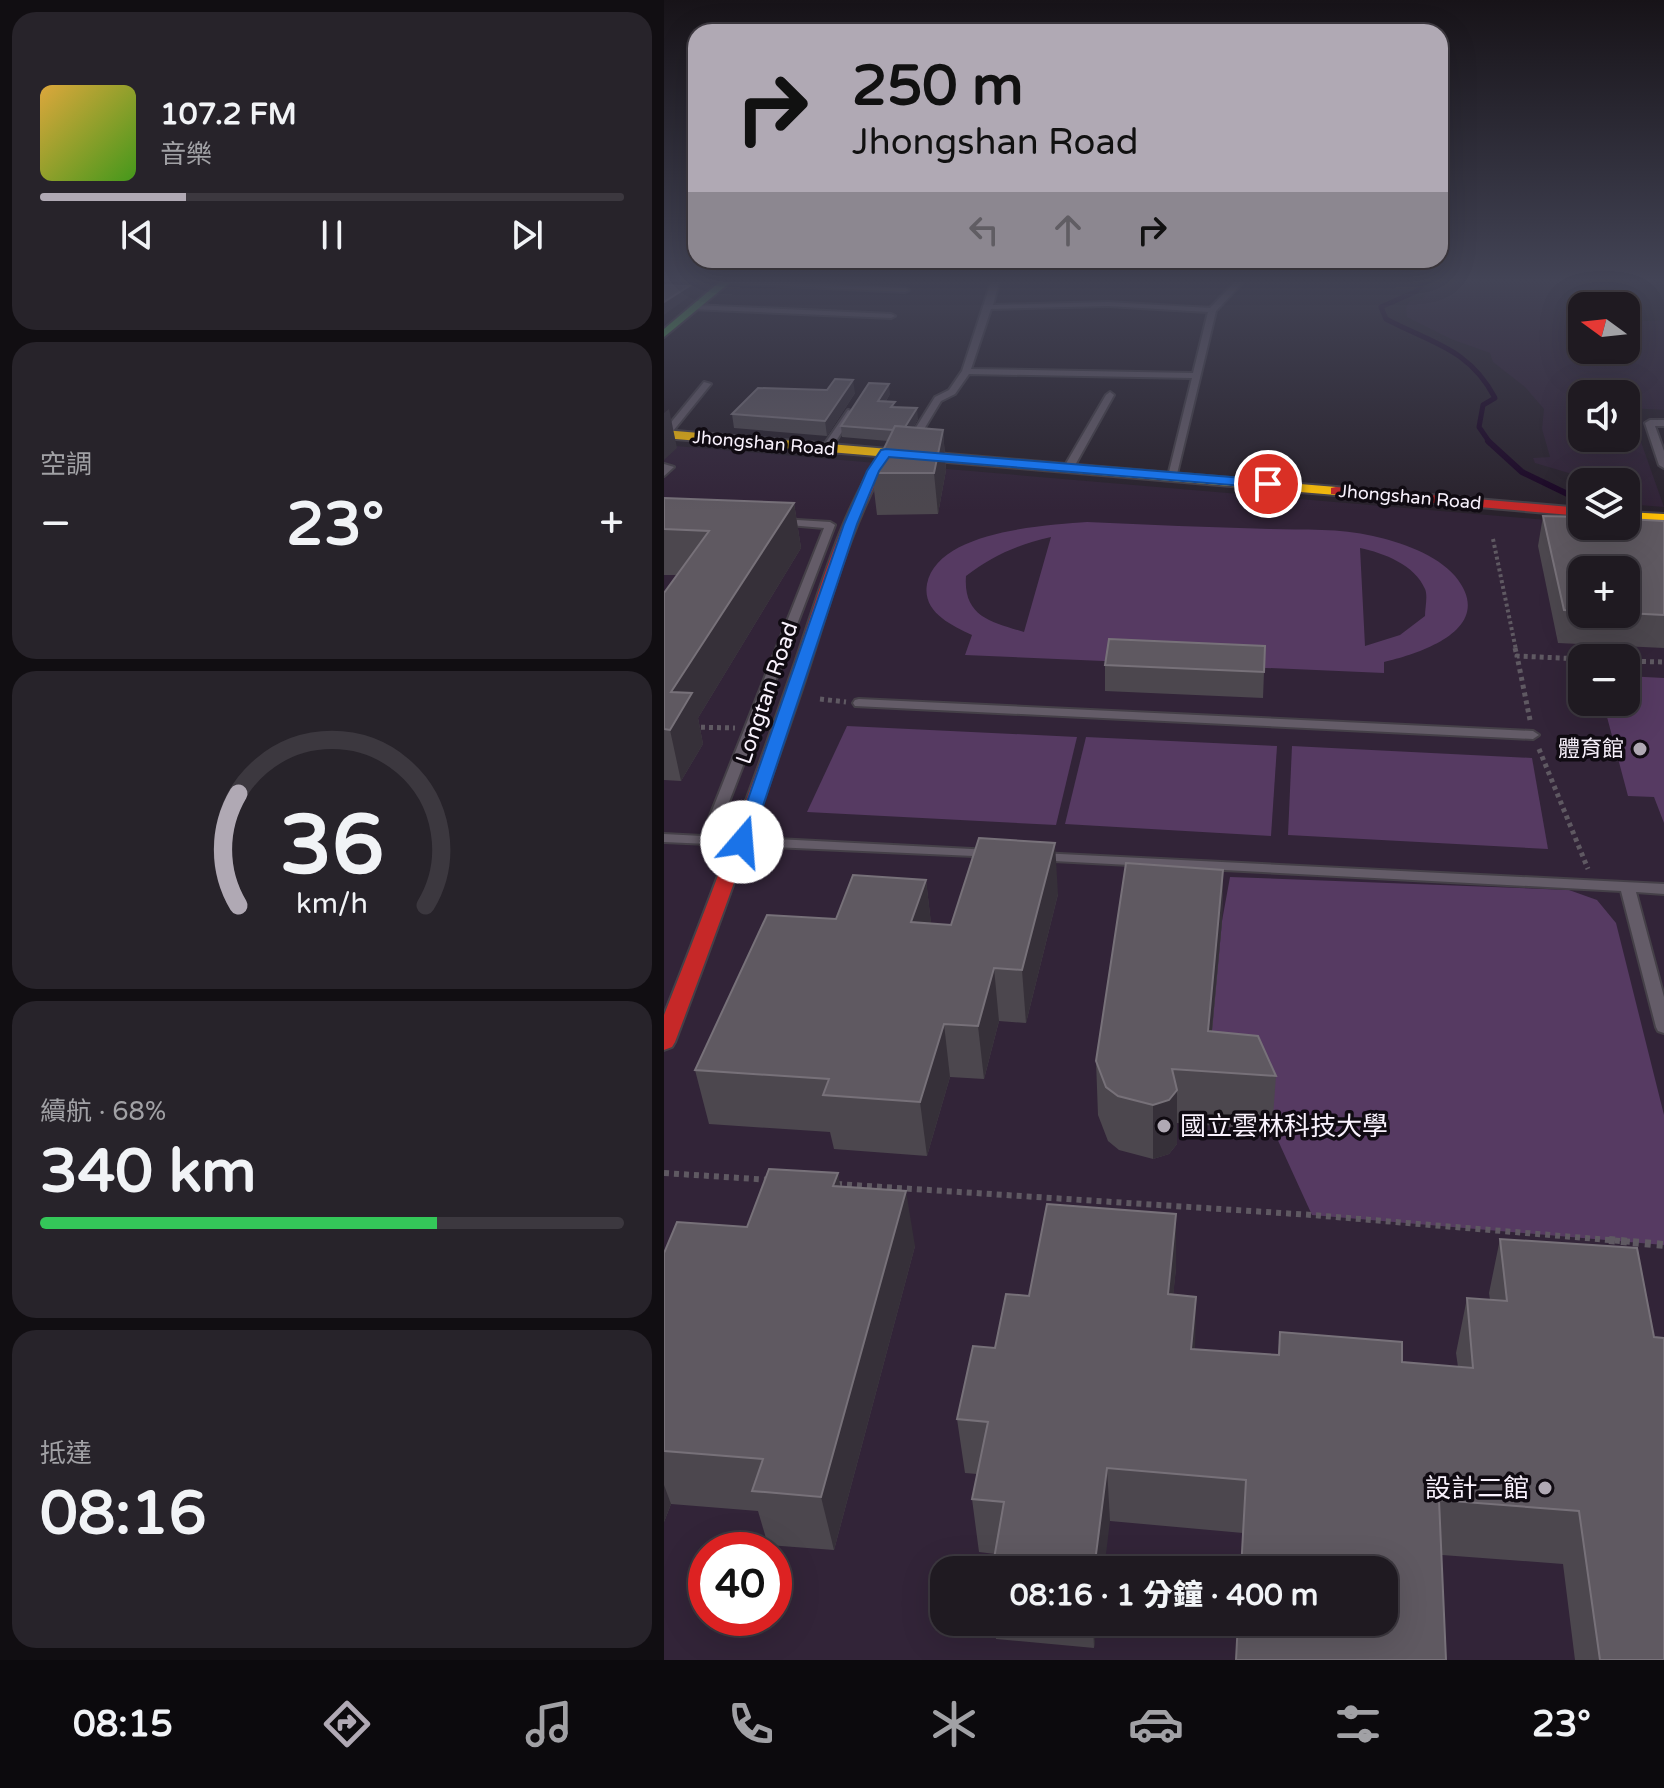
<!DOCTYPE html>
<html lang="zh-TW">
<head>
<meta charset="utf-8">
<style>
	:root { --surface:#1f1a21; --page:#27232a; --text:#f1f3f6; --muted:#a1a1a5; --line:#3c383f; --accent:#b0a9b4 }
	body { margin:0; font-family:"Varela Round","Noto Sans TC",sans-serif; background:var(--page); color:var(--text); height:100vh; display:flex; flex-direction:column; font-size:30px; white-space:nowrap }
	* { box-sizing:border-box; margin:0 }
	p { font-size:26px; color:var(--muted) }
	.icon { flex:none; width:44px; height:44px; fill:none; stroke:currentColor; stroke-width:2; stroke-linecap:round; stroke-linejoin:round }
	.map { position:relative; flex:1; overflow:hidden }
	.sheet { display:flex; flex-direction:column; gap:12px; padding:12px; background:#110e12; width:664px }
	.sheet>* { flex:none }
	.banner { position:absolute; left:24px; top:24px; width:760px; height:244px; border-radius:24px; box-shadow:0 8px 32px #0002,0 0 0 2px var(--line); background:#b0a9b4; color:#111; overflow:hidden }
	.needle { width:52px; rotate:285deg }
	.controls { position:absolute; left:904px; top:292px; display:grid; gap:16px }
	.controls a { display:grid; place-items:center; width:72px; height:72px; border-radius:16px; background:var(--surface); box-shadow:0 8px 32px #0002,0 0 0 2px var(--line); font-size:40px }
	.speed { position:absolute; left:24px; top:1532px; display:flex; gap:16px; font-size:40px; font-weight:700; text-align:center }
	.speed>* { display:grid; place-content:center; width:104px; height:104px; border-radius:50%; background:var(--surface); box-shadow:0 8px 32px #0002,0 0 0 2px var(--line); line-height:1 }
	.speed .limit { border:12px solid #d22; background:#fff; color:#111 }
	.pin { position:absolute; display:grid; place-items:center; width:68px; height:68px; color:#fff; margin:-34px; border:4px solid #fff; border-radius:50%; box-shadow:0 2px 8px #0007 }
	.me { position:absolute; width:88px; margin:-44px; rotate:18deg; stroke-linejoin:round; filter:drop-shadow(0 0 6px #0008) }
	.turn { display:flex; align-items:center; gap:28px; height:168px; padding:0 32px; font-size:36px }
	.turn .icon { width:104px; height:104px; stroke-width:2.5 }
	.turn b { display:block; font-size:56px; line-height:68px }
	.lanes { display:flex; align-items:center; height:76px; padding:0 32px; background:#0003; justify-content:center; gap:40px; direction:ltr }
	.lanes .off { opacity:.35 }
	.big { font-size:60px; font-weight:800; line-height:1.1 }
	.sheet .widget { flex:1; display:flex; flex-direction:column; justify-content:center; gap:12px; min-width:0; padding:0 28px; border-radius:24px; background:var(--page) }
	.sheet .dial { align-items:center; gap:0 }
	.dial svg { height:208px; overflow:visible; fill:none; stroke:var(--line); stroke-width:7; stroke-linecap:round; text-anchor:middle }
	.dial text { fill:var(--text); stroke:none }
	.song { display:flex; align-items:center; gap:24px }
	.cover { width:96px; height:96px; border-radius:12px; background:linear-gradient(135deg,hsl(40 70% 55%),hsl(100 70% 35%)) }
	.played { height:8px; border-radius:4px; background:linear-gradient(90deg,var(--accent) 25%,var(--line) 25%) }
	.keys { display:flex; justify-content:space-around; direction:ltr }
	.heat { display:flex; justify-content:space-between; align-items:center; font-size:44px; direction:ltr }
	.charge { height:12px; border-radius:6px; background:linear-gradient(90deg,#34c759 68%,var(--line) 0) }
	.trip { position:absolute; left:266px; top:1556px; width:468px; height:80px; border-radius:24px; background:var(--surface); box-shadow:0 8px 32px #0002,0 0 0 2px var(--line); font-weight:800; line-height:80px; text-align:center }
	.tab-bar { display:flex; height:128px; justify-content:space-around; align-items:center; background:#0c0a0d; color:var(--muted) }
	.tab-bar .icon { width:56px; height:56px }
	.tab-bar .on { color:var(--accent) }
	.tab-bar b { font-size:36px; color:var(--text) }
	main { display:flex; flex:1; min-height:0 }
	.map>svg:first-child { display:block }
	.built { fill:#322438; fill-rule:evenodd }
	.green { fill:#563a62; fill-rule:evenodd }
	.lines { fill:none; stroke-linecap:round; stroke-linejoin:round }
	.stream-far1 { stroke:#1a0524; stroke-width:5 }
	.stream { stroke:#1a0524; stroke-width:6 }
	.lane-casing { stroke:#454048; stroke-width:4 }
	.fast-casing { stroke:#454048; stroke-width:4 }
	.slow-casing { stroke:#454048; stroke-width:4 }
	.jam-casing { stroke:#454048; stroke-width:4 }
	.path-far3 { stroke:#5f5962; stroke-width:4; stroke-dasharray:3 3; stroke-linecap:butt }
	.path-far2 { stroke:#5f5962; stroke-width:5; stroke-dasharray:4 4; stroke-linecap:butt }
	.path-far1 { stroke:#5f5962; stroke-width:6; stroke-dasharray:5 5; stroke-linecap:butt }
	.path { stroke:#5f5962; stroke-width:8; stroke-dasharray:6 6; stroke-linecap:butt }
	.lane { fill:#645c68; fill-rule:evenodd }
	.fast { fill:#4caf50; fill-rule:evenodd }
	.slow { fill:#ffc107; fill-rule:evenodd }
	.jam { fill:#c62828; fill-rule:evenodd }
	.wall { fill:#4c474e; fill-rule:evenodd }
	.shaded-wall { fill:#363039 }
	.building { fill:#5f5961; stroke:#777179; stroke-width:2 }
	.route { fill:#1a73e8; stroke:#114b97; stroke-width:2 }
	.poi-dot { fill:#b0a9b4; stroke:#100b12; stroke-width:3 }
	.labels { text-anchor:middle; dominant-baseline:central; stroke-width:7; stroke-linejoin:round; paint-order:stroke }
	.far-street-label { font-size:18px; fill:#f9f2fd; stroke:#100b12 }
	.street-label { font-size:22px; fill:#f9f2fd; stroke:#100b12 }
	.poi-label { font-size:22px; fill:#f9f2fd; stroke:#100b12; text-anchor:end }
	.near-poi-label { font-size:26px; fill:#f9f2fd; stroke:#100b12; text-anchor:start }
</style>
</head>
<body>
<main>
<section class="sheet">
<div class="widget">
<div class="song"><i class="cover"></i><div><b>107.2 FM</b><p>音樂</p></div></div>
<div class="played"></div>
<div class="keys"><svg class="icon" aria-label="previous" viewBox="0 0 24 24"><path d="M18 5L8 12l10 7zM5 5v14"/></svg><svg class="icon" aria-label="pause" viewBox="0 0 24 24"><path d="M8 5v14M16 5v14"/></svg><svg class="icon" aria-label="next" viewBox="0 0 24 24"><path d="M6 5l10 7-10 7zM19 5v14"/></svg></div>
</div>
<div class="widget"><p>空調</p>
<div class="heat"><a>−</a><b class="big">23°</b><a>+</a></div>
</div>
<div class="widget dial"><svg viewBox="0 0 100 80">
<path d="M14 69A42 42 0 1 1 86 69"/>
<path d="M14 69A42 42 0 0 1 14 26" stroke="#b0a9b4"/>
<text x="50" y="56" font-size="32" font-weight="700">36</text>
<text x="50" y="72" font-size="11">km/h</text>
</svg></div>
<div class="widget"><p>續航 · 68%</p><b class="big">340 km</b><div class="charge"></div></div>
<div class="widget"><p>抵達</p><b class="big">08:16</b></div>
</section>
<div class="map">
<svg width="1000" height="1660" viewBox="0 0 1000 1660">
	<rect width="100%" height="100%" fill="#29222c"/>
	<!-- built -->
	<g class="built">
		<path d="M776 279H897L901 304 918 311V350H962V322L1000 320V410L965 408 1000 507 962 504V482H919L908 474 871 463 869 458 886 457 878 429 880 409 861 387 829 362 826 353 787 339 743 317 742 307 746 301 758 299ZM918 394H962V438H918Z"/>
		<path d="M0 445 918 523V526L1000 530V1660H0ZM918 570H962V614H918ZM918 658H962V702H918ZM42 1550H110V1618H42ZM280 1570H720V1622H280Z"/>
	</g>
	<!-- green -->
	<g class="green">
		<path d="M423 522C484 525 545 527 606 529 640 530 676 528 709 536 736 542 772 554 791 576 834 628 758 653 720 662V673L301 655 308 635C287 625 258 612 263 584 273 531 381 525 423 522ZM387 537 360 632C328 622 299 617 302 576 329 555 353 545 387 537ZM696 548C720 553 751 565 761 589 764 596 761 608 761 616L736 635 701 646Z"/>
		<polygon points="962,676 1000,678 1000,823 990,797 964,796 939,702 962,702"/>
		<polygon points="183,726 413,737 392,825 143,812"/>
		<polygon points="422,737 613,746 607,836 401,824"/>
		<polygon points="628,746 868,758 884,849 624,835"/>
		<polygon points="566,877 905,890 933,900 952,923 1000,1115 1000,1245 648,1215 591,1090 543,1085 558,921"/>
	</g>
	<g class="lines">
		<!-- stream-far1 -->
		<path class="stream-far1" d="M765 279 751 292 717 307 722 319C767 343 805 348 831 398L819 405 815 427 826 443"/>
		<!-- stream -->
		<polyline class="stream" points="824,441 858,472 918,501"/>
		<defs>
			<g id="lane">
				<polygon points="59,279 241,288 245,290 241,292 62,283 58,281"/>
				<path d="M328 279H336L329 305 444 302 546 308 574 279H582L552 311 512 478 504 476 528 378 305 374 291 394 277 401 251 444H245L243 442 271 397 285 390 298 371ZM444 306 544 312 529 373 307 369 327 309Z"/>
				<polygon points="30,305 227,314 231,316 227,318 27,309 26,307"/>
				<polygon points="40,382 47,384 5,436 0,436 0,431"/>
				<polygon points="446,392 450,395 410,467 402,469 400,467 442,395"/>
				<polygon points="184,410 191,412 166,450 160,450 158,448"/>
				<polygon points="986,420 1000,420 1000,426 991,426 1000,451 1000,468 995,465 981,423"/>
				<polygon points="0,464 10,467 0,476"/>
				<polygon points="117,519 166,522 171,525 52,836 327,850 334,854 332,857 0,842 0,834 38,836 160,528 113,524 112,522"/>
				<polygon points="195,699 869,731 875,735 869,739 191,706 189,703 191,700"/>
				<polygon points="376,853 1000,884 1000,894 972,892 1000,997 1000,1033 994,1031 992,1027 957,891 371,860 369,857"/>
			</g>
			<polygon id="fast" points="59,279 70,279 0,337 0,329"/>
			<g id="slow">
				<polygon points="0,430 672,487 678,491 672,495 0,438"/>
				<polygon points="962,512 1000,514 1000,522 962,520"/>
			</g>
			<g id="jam">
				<path d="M218 450 228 453C184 528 165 610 137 692 97 809 55 926 11 1042L8 1047 0 1050V1015C44 904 86 793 125 680 153 602 172 521 218 450Z"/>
				<polygon points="672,487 918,508 918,516 667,494 667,488"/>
			</g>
		</defs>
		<!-- lane casing -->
		<use href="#lane" class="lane-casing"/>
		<!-- fast casing -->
		<use href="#fast" class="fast-casing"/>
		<!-- slow casing -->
		<use href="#slow" class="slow-casing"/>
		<!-- jam casing -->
		<use href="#jam" class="jam-casing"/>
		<!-- path-far3 -->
		<polyline class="path-far3" points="829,539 852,650"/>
		<!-- path-far2 -->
		<g class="path-far2">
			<polyline points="851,648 853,656"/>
			<polyline points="962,661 1000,662"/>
			<polyline points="156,699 182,702"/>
			<polyline points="866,720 853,656 918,659"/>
			<polyline points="29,727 71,728"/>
			<polyline points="875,749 924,869"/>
		</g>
		<!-- path-far1 -->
		<g class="path-far1">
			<polyline points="0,1173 107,1180"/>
			<polyline points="173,1184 648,1215 969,1242"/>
		</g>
		<!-- path -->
		<polyline class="path" points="945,1240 1000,1245"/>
		<!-- lane -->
		<use href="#lane" class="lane"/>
		<!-- fast -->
		<use href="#fast" class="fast"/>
		<!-- slow -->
		<use href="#slow" class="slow"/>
		<!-- jam -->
		<use href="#jam" class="jam"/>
	</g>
	<!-- wall -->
	<g class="wall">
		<polygon points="191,393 163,436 70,428 68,414"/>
		<polygon points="226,394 222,401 254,419 249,428 279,430 282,470 274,514 213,515 208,473 224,441 178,437 177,426"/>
		<polygon points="0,498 130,503 137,548 34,718 39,744 17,781 0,780 0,593 13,575 0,575"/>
		<path d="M879 516 1000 521V648L894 643 874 546ZM918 570H962V614H918Z"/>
		<polygon points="601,646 599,698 441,691 441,665"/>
		<polygon points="559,870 558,921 548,1032 612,1076 608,1130 513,1123 513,1144 505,1154 489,1159 455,1150 444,1141 434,1115 432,1061"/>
		<polygon points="262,880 267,924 287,925 394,894 362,1023 335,1021 320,1079 286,1077 263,1156 170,1149 166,1132 45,1124 31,1070"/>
		<polygon points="176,1187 251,1246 170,1550 104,1545 94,1511 7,1504 0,1522 0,1253 83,1227"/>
		<polygon points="836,1239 1000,1660 911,1660 899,1564 778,1555 579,1533 446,1521 331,1554 315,1552 308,1499 313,1474 301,1473 293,1419 331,1348 365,1296 512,1268 509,1295 531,1349 614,1355 616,1332 738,1362 794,1367 792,1353 803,1298 826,1300 825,1293"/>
		<polygon points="329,1622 433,1622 430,1648 332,1639"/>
	</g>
	<!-- shaded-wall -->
	<g class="shaded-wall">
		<polygon points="25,286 26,296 0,315 0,302"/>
		<polygon points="189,380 191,393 163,436 161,421"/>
		<polygon points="225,384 226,394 215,412 214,401"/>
		<polygon points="253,408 254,419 240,442 239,431"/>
		<polygon points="5,409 13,448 0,460 0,413"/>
		<polygon points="279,430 282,470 274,514 270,473"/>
		<polygon points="130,503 137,548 34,718 39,744 17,781 6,730 7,692"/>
		<polygon points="391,843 394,894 362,1023 358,970"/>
		<polygon points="559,870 558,921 544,1072 544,1031"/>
		<polygon points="262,880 268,931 247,922"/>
		<polygon points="330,968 335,1021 320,1079 314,1026"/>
		<polygon points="280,1024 286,1077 263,1156 256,1102"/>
		<polygon points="513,1090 513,1144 505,1154 489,1159 489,1105"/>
		<polygon points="174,1173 184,1228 169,1186"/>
		<polygon points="242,1191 251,1246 170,1550 157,1497"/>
		<polygon points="512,1214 512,1268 504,1349 504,1294"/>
		<polygon points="532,1297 531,1351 527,1349"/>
		<polygon points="443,1468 446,1521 440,1570 430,1570"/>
		<polygon points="0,1485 7,1504 0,1522"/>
		<polygon points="429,1622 433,1622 430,1648"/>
	</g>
	<!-- building -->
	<g class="building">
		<polygon points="0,285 25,286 0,302"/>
		<polygon points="171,379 189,380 161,421 68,414 94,388 163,390"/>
		<polygon points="205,383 225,384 214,401 231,402 227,407 253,408 241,427 231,426 229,430 177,426"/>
		<polygon points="231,426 279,430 270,473 208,473"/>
		<polygon points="0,498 130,503 7,692 28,693 6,730 0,729 0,593 45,531 0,529"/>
		<polygon points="879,516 918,517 918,526 962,526 962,519 1000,521 1000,615 962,613 962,570 918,570 918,611 900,610"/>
		<polygon points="445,639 601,646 600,672 441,665"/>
		<polygon points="315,838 391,843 358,970 330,968 314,1026 280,1024 256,1102 159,1095 165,1079 31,1070 103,915 172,919 189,875 262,880 247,922 287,925"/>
		<polygon points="462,863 559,870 544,1031 594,1036 612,1076 508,1069 513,1090 505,1100 489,1105 454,1096 442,1087 432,1061"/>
		<polygon points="105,1169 174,1173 169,1186 242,1191 157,1497 88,1491 99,1459 0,1451 0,1253 13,1222 83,1227"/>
		<polygon points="383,1204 512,1214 504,1294 532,1297 527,1349 615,1355 616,1332 738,1342 738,1362 809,1368 803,1298 843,1301 836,1239 973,1248 990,1337 1000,1338 1000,1660 936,1660 915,1511 775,1500 782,1660 572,1660 574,1622 720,1622 720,1570 577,1570 582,1480 443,1468 430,1570 328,1570 340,1502 308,1499 324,1422 293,1419 309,1346 331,1348 342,1294 365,1296"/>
	</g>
	<!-- sky -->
	<linearGradient id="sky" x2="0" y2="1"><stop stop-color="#171318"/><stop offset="0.55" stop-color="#434456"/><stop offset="1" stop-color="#434456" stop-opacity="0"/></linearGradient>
	<rect width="1000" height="511" fill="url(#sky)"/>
	<!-- route -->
	<polygon class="route" points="222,449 604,480 610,484 604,488 225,457 215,471 193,524 87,842 85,846 72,846 69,842 180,524 203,471 217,450"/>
	<!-- markers -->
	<g class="poi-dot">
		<circle cx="976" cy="749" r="8"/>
		<circle cx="500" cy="1126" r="8"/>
		<circle cx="881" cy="1488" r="8"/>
	</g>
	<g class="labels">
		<!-- far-street labels -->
		<g class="far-street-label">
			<text transform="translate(100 443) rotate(5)">Jhongshan Road</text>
			<text transform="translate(746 497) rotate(5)">Jhongshan Road</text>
		</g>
		<!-- street labels -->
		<g class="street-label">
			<text transform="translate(103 693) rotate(-71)">Longtan Road</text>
		</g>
		<!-- poi labels -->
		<g class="poi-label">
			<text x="960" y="749">體育館</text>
		</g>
		<!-- near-poi labels -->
		<g class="near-poi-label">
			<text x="516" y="1126">國立雲林科技大學</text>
			<text x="865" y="1488" text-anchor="end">設計二館</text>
		</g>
	</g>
</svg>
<div class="controls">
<a><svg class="needle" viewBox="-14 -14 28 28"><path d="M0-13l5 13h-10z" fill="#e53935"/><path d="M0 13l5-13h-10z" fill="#a1a1a5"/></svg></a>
<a><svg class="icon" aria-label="sound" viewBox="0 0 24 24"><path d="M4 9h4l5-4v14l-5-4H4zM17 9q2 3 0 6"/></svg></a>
<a><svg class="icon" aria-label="layers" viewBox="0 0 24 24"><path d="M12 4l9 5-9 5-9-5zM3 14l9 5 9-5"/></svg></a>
<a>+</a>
<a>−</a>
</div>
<div class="speed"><div class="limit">40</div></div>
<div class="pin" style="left:604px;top:484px;background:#d93025"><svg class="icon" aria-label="arrive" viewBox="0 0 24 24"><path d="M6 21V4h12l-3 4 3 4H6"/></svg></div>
<svg class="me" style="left:78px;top:842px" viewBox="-20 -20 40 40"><circle r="19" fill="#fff"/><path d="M0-13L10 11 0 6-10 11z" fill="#1a73e8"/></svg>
<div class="trip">08:16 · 1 分鐘 · 400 m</div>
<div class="banner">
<div class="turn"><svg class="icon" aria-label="right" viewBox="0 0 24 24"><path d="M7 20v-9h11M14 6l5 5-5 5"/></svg><div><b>250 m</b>Jhongshan Road</div></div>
<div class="lanes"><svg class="icon off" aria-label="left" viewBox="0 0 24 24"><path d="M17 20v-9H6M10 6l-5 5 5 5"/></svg><svg class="icon off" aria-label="ahead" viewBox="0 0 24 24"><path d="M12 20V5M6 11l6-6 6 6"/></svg><svg class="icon" aria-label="right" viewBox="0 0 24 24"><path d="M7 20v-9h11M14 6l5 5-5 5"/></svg></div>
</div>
</div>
</main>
<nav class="tab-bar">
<b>08:15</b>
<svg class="icon on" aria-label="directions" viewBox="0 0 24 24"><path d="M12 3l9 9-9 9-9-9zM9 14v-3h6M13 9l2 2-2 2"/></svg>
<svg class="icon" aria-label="music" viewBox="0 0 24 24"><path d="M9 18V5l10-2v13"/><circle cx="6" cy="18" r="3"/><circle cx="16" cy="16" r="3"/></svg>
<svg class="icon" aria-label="phone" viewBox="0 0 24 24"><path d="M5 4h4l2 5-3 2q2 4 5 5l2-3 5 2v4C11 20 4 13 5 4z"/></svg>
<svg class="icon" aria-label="climate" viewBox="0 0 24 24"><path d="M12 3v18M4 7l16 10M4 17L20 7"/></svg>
<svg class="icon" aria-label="car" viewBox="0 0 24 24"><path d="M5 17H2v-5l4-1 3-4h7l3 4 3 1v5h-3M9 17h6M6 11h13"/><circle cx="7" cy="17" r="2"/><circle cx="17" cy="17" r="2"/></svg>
<svg class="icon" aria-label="filters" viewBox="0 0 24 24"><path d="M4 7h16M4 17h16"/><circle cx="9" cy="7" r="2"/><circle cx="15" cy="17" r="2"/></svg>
<b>23°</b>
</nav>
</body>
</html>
